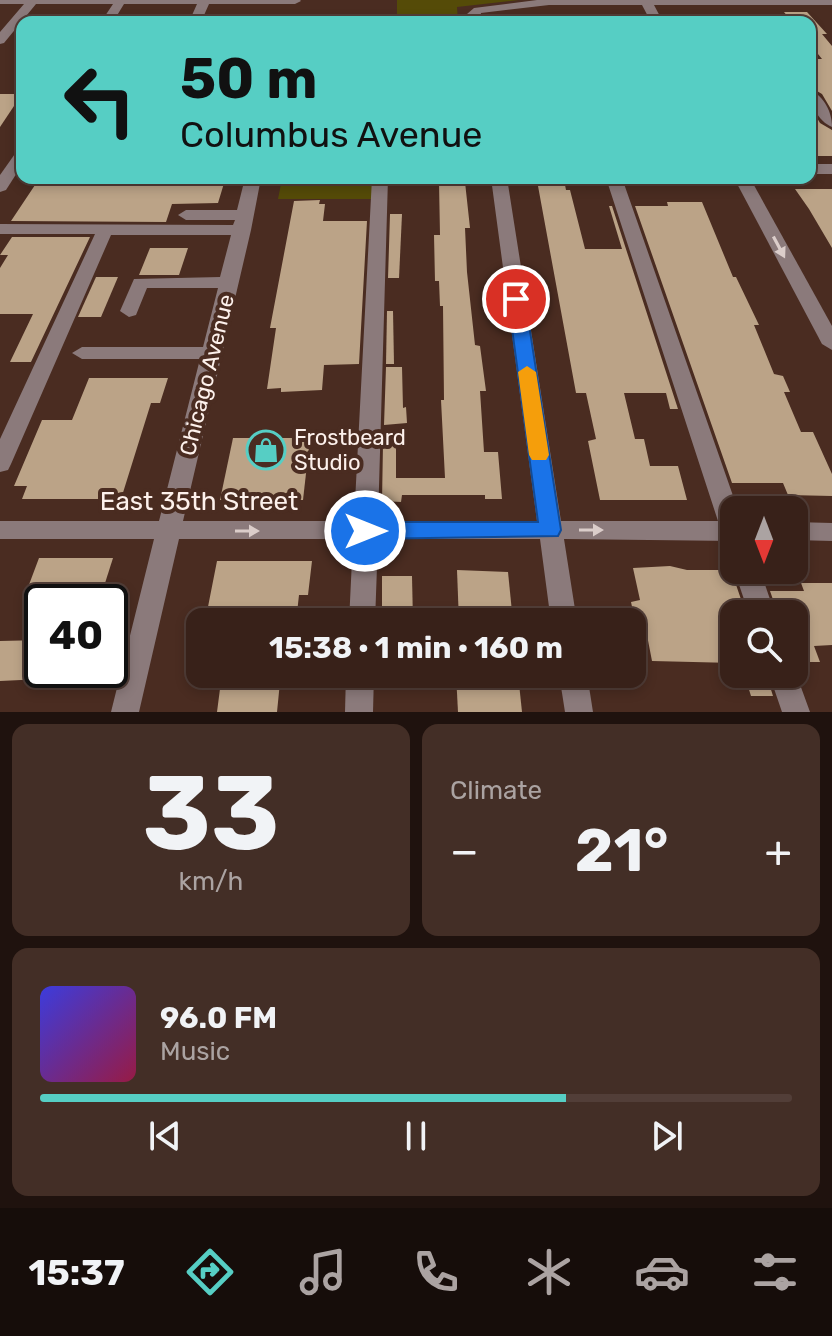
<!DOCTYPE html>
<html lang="en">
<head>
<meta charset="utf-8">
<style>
	:root { --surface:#382119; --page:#432e26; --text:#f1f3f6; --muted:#aba3a2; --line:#523e38; --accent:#56cec4 }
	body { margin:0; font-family:Rubik,sans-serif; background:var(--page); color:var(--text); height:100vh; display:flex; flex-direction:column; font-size:30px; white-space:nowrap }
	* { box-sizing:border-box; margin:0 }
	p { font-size:26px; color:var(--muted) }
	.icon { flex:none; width:44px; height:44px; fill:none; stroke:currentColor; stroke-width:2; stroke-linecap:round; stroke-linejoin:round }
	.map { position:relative; height:712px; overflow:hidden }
	.details { display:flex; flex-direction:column; gap:12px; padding:12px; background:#1f120e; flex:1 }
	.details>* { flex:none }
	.hud { position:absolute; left:16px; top:16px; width:800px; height:168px; border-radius:16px; box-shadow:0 4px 12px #0003,0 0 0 2px var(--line); background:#56cec4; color:#111; overflow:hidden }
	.needle { width:52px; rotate:180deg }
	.buttons { position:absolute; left:720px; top:496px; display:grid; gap:16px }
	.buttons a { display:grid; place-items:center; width:88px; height:88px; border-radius:16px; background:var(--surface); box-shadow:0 4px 12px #0003,0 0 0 2px var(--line); font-size:40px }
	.speed { position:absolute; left:24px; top:584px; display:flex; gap:16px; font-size:40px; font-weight:700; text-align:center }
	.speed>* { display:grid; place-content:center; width:104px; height:104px; border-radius:50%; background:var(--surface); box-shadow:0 4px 12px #0003,0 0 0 2px var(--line); line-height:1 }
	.speed .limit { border:4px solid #111; border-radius:12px; background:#fff; color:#111 }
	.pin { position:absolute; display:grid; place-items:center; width:68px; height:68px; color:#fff; margin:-34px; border:4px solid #fff; border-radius:50%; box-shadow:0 2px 8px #0007 }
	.me { position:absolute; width:88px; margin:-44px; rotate:90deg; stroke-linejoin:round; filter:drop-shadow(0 0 6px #0008) }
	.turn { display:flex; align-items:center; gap:28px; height:168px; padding:0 32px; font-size:36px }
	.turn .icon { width:104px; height:104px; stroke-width:2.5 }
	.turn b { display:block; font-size:56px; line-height:68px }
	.big { font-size:60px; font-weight:700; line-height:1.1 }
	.details .widget { flex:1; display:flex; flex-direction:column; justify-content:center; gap:12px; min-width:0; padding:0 28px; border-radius:16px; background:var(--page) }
	.details .dial { align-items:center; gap:0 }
	.dial b { font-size:104px; line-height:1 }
	.song { display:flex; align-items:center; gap:24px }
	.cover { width:96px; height:96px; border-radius:12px; background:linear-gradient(135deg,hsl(240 70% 55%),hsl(340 70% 35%)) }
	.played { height:8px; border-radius:4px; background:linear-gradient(90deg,var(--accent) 70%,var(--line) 70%) }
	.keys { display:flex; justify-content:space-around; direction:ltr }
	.heat { display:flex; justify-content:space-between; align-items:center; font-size:44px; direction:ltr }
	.details .tiles { flex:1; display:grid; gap:12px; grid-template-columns:1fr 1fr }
	.widget:last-child { grid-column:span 2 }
	.trip { position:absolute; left:186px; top:608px; width:460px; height:80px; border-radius:16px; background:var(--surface); box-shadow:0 4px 12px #0003,0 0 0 2px var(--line); font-weight:700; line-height:80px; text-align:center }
	.dock { display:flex; height:128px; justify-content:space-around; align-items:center; background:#160d0a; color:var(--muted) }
	.dock .icon { width:56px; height:56px }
	.dock .selected { color:var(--accent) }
	.dock b { font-size:36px; color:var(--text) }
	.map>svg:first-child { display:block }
	.green { fill:#554b08 }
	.building { fill:#bba387 }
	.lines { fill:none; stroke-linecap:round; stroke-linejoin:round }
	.minor { fill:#8b7a7b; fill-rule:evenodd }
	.oneway { fill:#dbcdca }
	.route { fill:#1a73e8; stroke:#114b97; stroke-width:2 }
	.slow { fill:#f59e0b }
	.labels { text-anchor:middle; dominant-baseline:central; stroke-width:8; stroke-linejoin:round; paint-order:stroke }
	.street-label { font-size:22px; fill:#fdf1ec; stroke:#4a2c21 }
	.poi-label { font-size:22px; fill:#fdf1ec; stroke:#4a2c21; text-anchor:start }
	.near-street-label { font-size:26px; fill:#fdf1ec; stroke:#4a2c21 }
</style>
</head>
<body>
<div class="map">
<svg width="832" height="712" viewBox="0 0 832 712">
	<rect width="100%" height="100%" fill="#4a2c21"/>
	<!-- green -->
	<g class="green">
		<polygon points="397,0 519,0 457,7 458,22 397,22"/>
		<polygon points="282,179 375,179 374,199 278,199"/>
	</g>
	<!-- building -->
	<g class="building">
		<polygon points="784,12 807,12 827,34 822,34 832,46 832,111 822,94 810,87 810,59 822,59 810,44 810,22 792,22"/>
		<polygon points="0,94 22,94 0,127"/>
		<polygon points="810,106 820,123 832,130 832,156 810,156"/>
		<polygon points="194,180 225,180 218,203 172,204 166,222 11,221 35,185 164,186 193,184"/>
		<polygon points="439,182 465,182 470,228 465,228 467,272 475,345 480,346 486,391 480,391 484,452 498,452 502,499 485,499 485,495 402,495 401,502 382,501 383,444 396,445 396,478 445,478 441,400 444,400 443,306 440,306 439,281 435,281 434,235 440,235"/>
		<polygon points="565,185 566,190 570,190 585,249 622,249 609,206 612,206 678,409 670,409 666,393 624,393 635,439 644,439 650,466 678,466 687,500 600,500 588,441 596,439 586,393 576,393 538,186"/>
		<polygon points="795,189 832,189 832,248 809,209"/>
		<polygon points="320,200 319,204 325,204 323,221 367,221 359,364 324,365 322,390 281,392 281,388 267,389 276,328 270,328 294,201"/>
		<polygon points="667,202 702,202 733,277 736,277 759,325 754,325 774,374 783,376 790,392 784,392 801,432 813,432 832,474 832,496 788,495 783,483 732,483 635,206 668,206"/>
		<polygon points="390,214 402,214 399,278 388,278"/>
		<polygon points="12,237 90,237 31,362 10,362 33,314 0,314 0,268 8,255 0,255"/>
		<polygon points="150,248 188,248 179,275 139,275"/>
		<polygon points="96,277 118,277 101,317 78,317"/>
		<polygon points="387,311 393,311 394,364 386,364"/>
		<polygon points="386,367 402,367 403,408 406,407 407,423 384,425"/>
		<polygon points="89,378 168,378 160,403 151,403 121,499 22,499 27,486 14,486 42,420 72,420"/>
		<polygon points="233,438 310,438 303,500 220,500"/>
		<polygon points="39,558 113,558 99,602 24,598"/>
		<polygon points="217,561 312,561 308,595 299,595 296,622 205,622"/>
		<polygon points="670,566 687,570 731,570 746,614 734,614 734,663 652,661 645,625 636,625 631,602 640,600 633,568"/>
		<polygon points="457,570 508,572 513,622 459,622"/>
		<polygon points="382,576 412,576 413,622 382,622"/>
		<polygon points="801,583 832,583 832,645 814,646 820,662 794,662 794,611 777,611 770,591 804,591"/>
		<polygon points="42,640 42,679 0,681 0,641"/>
		<polygon points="456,674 518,674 522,712 458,712"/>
		<polygon points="744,674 766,674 773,696 751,696"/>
		<polygon points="269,679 268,682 280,682 277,712 217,712 221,681"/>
	</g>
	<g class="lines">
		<!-- minor -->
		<g class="minor">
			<polygon points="0,0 300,0 301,1 295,4 209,4 201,22 189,22 197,4 124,4 113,22 101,22 113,4 36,4 4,43 0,44 0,32 24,4 0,4"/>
			<polygon points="537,0 832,0 832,5 654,5 663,22 651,22 642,5 549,5 481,13 480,22 468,22 467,14 474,8"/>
			<path d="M810 90C824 96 832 112 832 127 818 121 810 105 810 90Z"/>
			<polygon points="22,150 22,165 6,190 0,192 0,175 17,151"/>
			<rect x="810" y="164" width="22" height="10"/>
			<polygon points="245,178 261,178 251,230 183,521 354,521 372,178 388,178 378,521 537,521 491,178 507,178 561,521 718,521 606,178 622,178 738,510 734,510 734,541 564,539 577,622 551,622 540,539 378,539 375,622 349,622 353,539 179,539 139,712 111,712 154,539 0,539 0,521 159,521 200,359 82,359 72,353 82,347 203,347 218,288 147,288 136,315 129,317 120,311 134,279 220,277 231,235 111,235 11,464 8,470 0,472 0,439 95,234 0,234 0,224 233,225 235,220 186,220 178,215 186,210 237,210"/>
			<polygon points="734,178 750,178 832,326 832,350 822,344"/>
			<polygon points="794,522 832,523 832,541 794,540"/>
			<polygon points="734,570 760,570 775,614 749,614"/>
			<polygon points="794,668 810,712 782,712 769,674 794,674"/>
			<polygon points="346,674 374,674 373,712 345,712"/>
			<polygon points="559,674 587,674 593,712 565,712"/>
		</g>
	</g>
	<!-- one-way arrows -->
	<defs><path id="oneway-solid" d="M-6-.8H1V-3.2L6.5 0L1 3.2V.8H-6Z" transform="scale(2)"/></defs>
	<g class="oneway">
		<use href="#oneway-solid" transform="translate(779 247) rotate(62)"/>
		<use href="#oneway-solid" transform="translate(591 530)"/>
		<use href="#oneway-solid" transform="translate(247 531)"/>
	</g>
	<!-- route -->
	<polygon class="route" points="516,294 525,299 561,530 558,536 365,539 358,536 354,531 358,525 365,522 538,522 508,299"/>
	<!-- slow -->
	<polygon class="slow" points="527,366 536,372 549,455 546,460 532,460 529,455 518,372"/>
	<!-- icons -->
	<defs>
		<symbol id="shop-ring" viewBox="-11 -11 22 22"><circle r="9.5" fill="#4a2c21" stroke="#56cec4" stroke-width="1.5"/><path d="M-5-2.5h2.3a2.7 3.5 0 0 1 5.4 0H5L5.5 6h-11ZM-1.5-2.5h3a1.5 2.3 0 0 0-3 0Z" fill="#56cec4"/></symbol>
	</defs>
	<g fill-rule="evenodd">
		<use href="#shop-ring" x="244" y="428" width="44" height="44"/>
	</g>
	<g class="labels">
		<!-- street labels -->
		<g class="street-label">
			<text transform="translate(207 375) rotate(-76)">Chicago Avenue</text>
		</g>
		<!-- poi labels -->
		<g class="poi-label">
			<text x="294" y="437">Frostbeard<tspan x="294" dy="25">Studio</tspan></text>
		</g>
		<!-- near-street labels -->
		<g class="near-street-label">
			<text x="199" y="501">East 35th Street</text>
		</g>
	</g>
</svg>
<div class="buttons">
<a><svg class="needle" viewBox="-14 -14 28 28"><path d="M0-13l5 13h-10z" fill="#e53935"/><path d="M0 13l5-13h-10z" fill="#aba3a2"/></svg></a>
<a><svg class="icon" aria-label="search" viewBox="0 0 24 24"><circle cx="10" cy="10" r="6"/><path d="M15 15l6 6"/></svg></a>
</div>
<div class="speed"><div class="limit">40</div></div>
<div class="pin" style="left:516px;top:299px;background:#d93025"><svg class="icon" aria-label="arrive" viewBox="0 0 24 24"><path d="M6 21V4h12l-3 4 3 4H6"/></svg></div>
<svg class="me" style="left:365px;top:531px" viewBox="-20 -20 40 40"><circle r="17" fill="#1a73e8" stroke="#fff" stroke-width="3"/><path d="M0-11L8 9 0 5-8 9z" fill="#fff"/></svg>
<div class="trip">15:38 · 1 min · 160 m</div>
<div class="hud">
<div class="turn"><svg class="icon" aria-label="left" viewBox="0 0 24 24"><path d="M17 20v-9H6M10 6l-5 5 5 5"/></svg><div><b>50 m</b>Columbus Avenue</div></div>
</div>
</div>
<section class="details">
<div class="tiles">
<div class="widget dial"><b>33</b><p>km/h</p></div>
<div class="widget"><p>Climate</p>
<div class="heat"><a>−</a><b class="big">21°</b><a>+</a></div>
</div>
<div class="widget">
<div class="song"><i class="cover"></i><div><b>96.0 FM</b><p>Music</p></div></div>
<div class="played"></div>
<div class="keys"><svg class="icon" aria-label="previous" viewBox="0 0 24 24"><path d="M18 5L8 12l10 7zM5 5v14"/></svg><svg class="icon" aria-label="pause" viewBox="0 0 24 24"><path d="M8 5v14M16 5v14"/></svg><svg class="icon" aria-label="next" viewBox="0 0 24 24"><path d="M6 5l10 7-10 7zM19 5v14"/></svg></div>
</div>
</div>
</section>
<nav class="dock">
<b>15:37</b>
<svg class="icon selected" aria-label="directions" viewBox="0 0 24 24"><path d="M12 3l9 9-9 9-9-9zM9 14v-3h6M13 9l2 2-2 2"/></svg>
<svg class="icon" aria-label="music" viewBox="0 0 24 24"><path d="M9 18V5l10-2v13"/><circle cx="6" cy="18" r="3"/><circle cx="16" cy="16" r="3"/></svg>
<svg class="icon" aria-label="phone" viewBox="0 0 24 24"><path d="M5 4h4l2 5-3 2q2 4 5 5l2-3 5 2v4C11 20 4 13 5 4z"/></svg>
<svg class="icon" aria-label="climate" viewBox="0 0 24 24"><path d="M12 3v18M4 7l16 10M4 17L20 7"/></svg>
<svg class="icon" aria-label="car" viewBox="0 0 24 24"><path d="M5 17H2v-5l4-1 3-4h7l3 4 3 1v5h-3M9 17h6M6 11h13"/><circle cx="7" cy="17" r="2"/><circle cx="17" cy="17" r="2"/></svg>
<svg class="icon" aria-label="filters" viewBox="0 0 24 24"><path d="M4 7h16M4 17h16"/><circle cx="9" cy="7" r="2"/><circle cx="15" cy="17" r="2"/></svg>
</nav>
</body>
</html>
